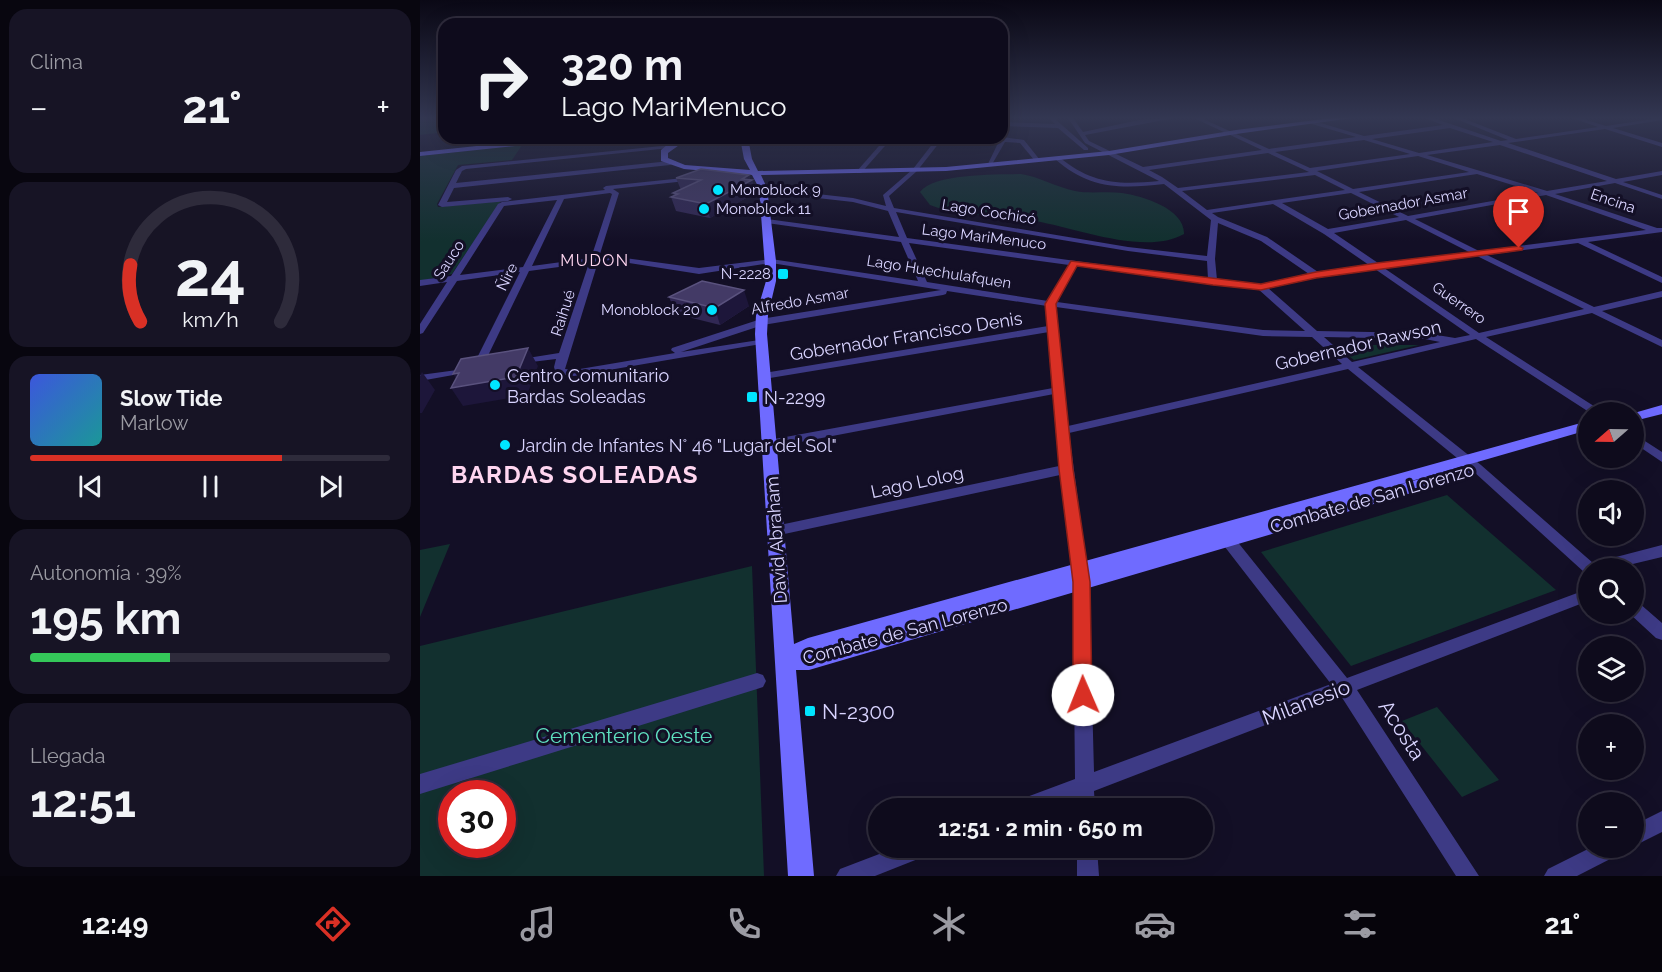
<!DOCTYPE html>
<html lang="es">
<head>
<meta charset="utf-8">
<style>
	:root { --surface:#0e0b1c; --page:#171425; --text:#f1f3f6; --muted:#9b9ba3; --line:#2e2b3b; --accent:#d93025 }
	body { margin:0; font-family:Raleway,sans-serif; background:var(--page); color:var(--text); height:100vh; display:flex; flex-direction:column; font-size:22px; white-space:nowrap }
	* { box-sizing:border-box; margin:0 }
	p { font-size:20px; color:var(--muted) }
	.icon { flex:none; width:33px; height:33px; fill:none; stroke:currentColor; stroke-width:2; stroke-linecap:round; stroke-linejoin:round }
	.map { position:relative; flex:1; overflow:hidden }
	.panel { display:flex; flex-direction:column; gap:9px; padding:9px; background:#08060f; width:420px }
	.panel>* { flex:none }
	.hud { position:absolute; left:18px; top:18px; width:570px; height:126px; border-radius:18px; box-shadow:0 6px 24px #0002,0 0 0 2px var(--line); background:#0e0b1c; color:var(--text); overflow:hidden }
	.needle { width:39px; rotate:250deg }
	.fabs { position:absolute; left:1158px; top:402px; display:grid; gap:12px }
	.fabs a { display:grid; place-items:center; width:66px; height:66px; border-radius:50%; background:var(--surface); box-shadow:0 6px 24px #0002,0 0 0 2px var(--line); font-size:30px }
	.speed { position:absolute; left:18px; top:780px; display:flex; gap:12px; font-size:30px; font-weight:700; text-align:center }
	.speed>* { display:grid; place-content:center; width:78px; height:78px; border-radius:50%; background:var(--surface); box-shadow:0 6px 24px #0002,0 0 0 2px var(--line); line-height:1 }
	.speed .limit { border:9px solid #d22; background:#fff; color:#111 }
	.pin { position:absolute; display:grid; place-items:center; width:51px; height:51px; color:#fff; margin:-62px -26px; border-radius:50% 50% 50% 0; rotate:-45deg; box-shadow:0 0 6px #0007 }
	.pin .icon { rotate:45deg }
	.me { position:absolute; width:66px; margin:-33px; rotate:359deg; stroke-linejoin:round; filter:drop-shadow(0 0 4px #0008) }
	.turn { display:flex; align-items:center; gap:21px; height:126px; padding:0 24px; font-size:27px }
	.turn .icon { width:78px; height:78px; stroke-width:2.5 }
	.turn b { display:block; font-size:42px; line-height:51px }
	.big { font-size:45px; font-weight:700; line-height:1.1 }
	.panel .card { flex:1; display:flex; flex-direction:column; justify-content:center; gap:9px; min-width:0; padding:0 21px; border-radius:18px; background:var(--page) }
	.panel .dial { align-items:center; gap:0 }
	.dial svg { height:156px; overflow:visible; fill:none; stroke:var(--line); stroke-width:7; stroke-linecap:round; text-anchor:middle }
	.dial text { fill:var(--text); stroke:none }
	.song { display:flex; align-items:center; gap:18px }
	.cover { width:72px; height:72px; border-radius:9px; background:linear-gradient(135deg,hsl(230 70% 55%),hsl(180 70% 35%)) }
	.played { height:6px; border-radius:3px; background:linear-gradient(90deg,var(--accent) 70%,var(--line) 70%) }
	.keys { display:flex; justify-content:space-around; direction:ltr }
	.heat { display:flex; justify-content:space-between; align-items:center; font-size:33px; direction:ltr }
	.charge { height:9px; border-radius:4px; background:linear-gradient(90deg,#34c759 39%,var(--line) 0) }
	.trip { position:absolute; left:448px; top:798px; width:345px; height:60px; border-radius:30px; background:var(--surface); box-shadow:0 6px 24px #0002,0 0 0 2px var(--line); font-weight:700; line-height:60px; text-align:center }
	.dock { display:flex; height:96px; justify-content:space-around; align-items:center; background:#06040b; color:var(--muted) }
	.dock .icon { width:42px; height:42px }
	.dock .current { color:var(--accent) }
	.dock b { font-size:27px; color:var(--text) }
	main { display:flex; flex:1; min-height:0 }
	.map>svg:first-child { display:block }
	.green { fill:#12302f; fill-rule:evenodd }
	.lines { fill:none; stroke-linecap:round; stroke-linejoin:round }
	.street { fill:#3d3a85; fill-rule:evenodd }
	.secondary { fill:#6f6bff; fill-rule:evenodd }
	.wall { fill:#312854 }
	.shaded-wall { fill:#1d163a }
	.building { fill:#433a66; stroke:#5a527e; stroke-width:1.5 }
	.route { fill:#d93025; stroke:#8d1f18; stroke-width:1.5 }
	.poi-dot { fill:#00e5ff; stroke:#130f26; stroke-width:2 }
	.labels { text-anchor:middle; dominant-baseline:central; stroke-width:6; stroke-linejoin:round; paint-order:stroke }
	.far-poi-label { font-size:15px; fill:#d9d4ff; stroke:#130f26; text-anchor:start }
	.far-street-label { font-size:15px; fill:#d9d4ff; stroke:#130f26 }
	.far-neighbourhood-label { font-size:16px; letter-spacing:1.5px; fill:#ffd6f0; stroke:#130f26 }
	.street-label { font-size:18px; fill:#d9d4ff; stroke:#130f26 }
	.poi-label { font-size:18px; fill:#d9d4ff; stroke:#130f26; text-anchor:start }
	.near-street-label { font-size:21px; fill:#d9d4ff; stroke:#130f26 }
	.near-poi-label { font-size:21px; fill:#d9d4ff; stroke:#130f26; text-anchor:start }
	.near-park-label { font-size:21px; fill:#5fe0c0; stroke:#130f26 }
	.district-label { font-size:24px; font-weight:bold; letter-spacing:1.5px; fill:#ffd6f0; stroke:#130f26 }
</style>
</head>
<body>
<main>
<section class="panel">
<div class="card"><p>Clima</p>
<div class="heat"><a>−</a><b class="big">21°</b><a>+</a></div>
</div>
<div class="card dial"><svg viewBox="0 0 100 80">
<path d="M14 69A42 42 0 1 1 86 69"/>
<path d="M14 69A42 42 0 0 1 9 40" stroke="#d93025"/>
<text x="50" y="56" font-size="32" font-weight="700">24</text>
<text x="50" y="72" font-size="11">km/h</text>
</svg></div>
<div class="card">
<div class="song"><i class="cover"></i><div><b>Slow Tide</b><p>Marlow</p></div></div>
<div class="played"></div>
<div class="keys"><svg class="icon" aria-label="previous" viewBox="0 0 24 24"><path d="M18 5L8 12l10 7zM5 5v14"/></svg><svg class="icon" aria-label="pause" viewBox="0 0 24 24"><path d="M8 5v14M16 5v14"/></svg><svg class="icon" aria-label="next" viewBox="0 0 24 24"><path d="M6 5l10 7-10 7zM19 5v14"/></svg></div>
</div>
<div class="card"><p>Autonomía · 39%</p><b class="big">195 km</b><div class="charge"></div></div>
<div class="card"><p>Llegada</p><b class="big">12:51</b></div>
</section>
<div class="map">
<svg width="1242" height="876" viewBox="0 0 1242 876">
	<rect width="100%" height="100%" fill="#130f26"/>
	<!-- green -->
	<g class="green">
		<polygon points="0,118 24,118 24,132 0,135"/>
		<polygon points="102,145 92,160 38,165 17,204 18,207 81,201 32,274 0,281 0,156"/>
		<path d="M601 174C620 177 636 187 655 191 670 194 687 191 702 193 723 196 765 209 764 234 725 256 657 228 615 221 586 217 556 216 527 211L510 205 500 192C514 173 578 175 601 174Z"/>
		<polygon points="915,345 999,345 934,360"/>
		<polygon points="1027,495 1136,590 931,666 841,552"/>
		<polygon points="30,544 0,617 0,550"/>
		<path d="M332 566 344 876H0V646ZM32 794H82V844H32Z"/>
		<polygon points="1017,707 1079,780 1042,797 982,721"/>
	</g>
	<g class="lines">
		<!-- street -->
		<g class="street">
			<polygon points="629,118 634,118 668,148 668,150 664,150 638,128 582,126 582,122 635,124"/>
			<path d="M648 118H653L663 132 719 120 754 118 665 135 669 141 723 167 842 150 774 118H781L849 149 936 137 892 124 894 121 944 136 1023 125 1005 118H1013L1081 141 1088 140 1034 118H1042L1096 139 1178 127 1152 118H1160L1186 126 1239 118 1242 120 1193 128 1242 143V147L1185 129 1088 143 1196 179 1242 171V175L1203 182 1242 195V199L1195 183 1135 194 1237 228H1242V232L1168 242 1242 277V283L1158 243 1067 255 1174 307 1242 291V297L1182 311 1242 340V347L1172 313 1066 337 1180 410 1181 412H1169L1056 339 938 367 1061 465 1173 563 1242 545V557L1196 568H1168V574L1164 572 1053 471 928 369 649 433 669 582 674 772 911 684 798 538 796 534 798 530 803 529 808 530 927 678 1168 589V601L937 690 1059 876H1036L921 696 674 791 675 808H655V798L627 808H593L596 801 655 779 653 582 640 475 355 536 350 535 348 531 350 527 355 526 639 466 634 394 349 448 343 444 349 440 633 388 629 332 344 379 339 376 344 373 628 326 627 306 527 291 526 294 523 295 343 325 261 352 345 339V343L341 344 154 376 136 374 134 367 136 359 95 364 94 362 95 360 139 353 169 263 109 271 61 370 0 381V375L52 368 100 272 37 281 3 333 0 334V324L27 282 0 286V280L31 276 78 204 82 202 185 190 183 188 186 186 273 177 275 178V180L193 189 199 193 179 257 190 256 279 268 351 259 498 281 481 242 347 223 343 221 347 219 479 237 468 211 433 202 344 192 341 190 344 188 433 198 466 206 463 195 493 169 517 138H523L497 171 469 196 474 208 708 247 787 256 791 220 744 184C700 189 669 189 635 159V157H639C672 184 698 185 739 181L665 143ZM1030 128 1073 142 999 153 952 139ZM944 140 990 154 890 168 855 152ZM1080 145 1187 181 1127 191 1007 155ZM848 153 889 172 758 188 742 177 729 170ZM998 156 1049 172 933 189 897 171ZM1057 174 1118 193 988 216 939 192ZM895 175 925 190 787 210 762 191ZM190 193 192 194 171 258 112 266 144 199ZM931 193 979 217 908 229 862 203ZM1126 195 1226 230 1059 251 995 219ZM137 200 103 267 40 275 84 206ZM853 204 904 234 949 265 898 272 847 237 798 217 792 213ZM476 212 708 251 787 261 788 279 487 238ZM986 220 1049 252 958 263 914 233ZM798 223 841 241 889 274 841 284 797 280 795 259ZM489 243 649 265 628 301 507 282ZM1057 256 1164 309 1059 333 964 268ZM190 260 279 274 351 263 521 290 341 319 252 348 251 350 255 353 154 370 145 369 178 262ZM657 266 838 289 885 331 843 330 637 302ZM955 269 1050 335 1035 338 1005 333 897 331 848 288 896 278ZM636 307 843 336 892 337 922 364 648 426ZM904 337 1005 339 1020 342 932 362Z"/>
			<polygon points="583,137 604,140 620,160 615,161 600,143 585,142 571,166 567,166 579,141 552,138"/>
			<polygon points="466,138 472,138 441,173 437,173 437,171"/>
			<polygon points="252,145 250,148 46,169 42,171 36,183 250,161 253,163 250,165 34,188 27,202 88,197 92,199 88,201 22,207 18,205 36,170 42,166"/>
			<polygon points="1214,434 1242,452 1242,462 1214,443"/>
			<polygon points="1214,602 1219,603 1242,623 1242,640 1236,638 1210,614 1214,614"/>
			<polygon points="337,673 343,675 346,681 343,687 337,689 0,794 0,774"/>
			<polygon points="1242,811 1242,832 1214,846 1214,825"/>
			<polygon points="475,848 511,848 508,855 455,876 416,876 420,869"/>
			<polygon points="657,848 677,848 679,876 657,876"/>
			<polygon points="1170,848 1201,848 1198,855 1157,876 1124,876 1128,869"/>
		</g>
		<!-- secondary -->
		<g class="secondary">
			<polygon points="911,118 933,118 816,134 689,155 526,171 341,175 347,188 356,261 356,281 348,315 347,334 374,644 388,638 1168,421 1168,430 960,490 1043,467 1049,468 1051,472 1049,476 389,670 376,670 394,876 368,876 335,334 336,315 346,281 339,188 332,175 264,169 241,161 241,150 253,140 269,138 248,153 248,158 265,165 330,170 324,159 320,138 328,138 332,159 338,171 526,167 689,151 816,130"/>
			<polygon points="131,138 210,138 206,140 133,142 0,156 0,152"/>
			<polygon points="1242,405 1242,414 1214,421 1214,413"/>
		</g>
	</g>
	<!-- wall -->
	<g class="wall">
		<polygon points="329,175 330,179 332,180 335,193 290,218 256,211 251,197 254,196 253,193 261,190 256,178"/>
		<polygon points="249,297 329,306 300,325 256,314"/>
	</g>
	<!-- shaded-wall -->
	<g class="shaded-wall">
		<polygon points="329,175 330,180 332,180 335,193 290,218 286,204"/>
		<polygon points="324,290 329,306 300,325 295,308"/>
		<polygon points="108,348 118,366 107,395 43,406 31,388 41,386 33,374"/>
		<polygon points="2,372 15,390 2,413 0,413 0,376"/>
	</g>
	<!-- building -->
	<g class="building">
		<polygon points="281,169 329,175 322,179 332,180 286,204 251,197 258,194 253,193 281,180 256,178"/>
		<polygon points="282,281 324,290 295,308 249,297"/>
		<polygon points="108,348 96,377 31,388 39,373 33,374 41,359"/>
	</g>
	<!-- sky -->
	<linearGradient id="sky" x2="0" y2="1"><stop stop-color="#0a0815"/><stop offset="0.49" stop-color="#333752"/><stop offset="1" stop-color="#333752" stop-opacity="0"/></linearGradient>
	<rect width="1242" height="241" fill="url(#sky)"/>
	<!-- route -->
	<polygon class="route" points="1099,246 1103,248 1102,250 896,278 841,290 793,285 657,266 636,304 653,469 670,582 672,695 670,701 663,704 656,701 653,695 653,582 639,469 625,304 651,261 841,284 896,272 957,263"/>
	<!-- markers -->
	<g class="poi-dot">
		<circle cx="298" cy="190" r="6"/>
		<circle cx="284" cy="209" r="6"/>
		<rect x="357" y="268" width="12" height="12" rx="3"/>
		<circle cx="292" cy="310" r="6"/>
		<circle cx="75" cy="385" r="6"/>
		<rect x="326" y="391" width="12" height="12" rx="3"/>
		<circle cx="85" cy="445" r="6"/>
		<rect x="384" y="705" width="12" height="12" rx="3"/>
	</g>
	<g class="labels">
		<!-- far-poi labels -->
		<g class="far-poi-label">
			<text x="310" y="190">Monoblock 9</text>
			<text x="296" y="209">Monoblock 11</text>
			<text x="351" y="274" text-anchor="end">N-2228</text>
			<text x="280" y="310" text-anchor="end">Monoblock 20</text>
		</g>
		<!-- far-street labels -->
		<g class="far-street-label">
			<text transform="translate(1193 201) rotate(19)">Encina</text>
			<text transform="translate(983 204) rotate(-10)">Gobernador Asmar</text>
			<text transform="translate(569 212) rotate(9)">Lago Cochicó</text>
			<text transform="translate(564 237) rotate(7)">Lago MariMenuco</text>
			<text transform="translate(29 260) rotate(-57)">Sauco</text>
			<text transform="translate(519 272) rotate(9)">Lago Huechulafquen</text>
			<text transform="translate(87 277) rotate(-64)">Ñire</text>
			<text transform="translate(380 301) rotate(-10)">Alfredo Asmar</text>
			<text transform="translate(1039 303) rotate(35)">Guerrero</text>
			<text transform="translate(143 313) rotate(-72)">Raihué</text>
		</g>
		<!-- far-neighbourhood labels -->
		<g class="far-neighbourhood-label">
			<text x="175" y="260">MUDON</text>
		</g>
		<!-- street labels -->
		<g class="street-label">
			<text transform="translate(486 336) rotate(-9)">Gobernador Francisco Denis</text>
			<text transform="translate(938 345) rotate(-13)">Gobernador Rawson</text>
			<text transform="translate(497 482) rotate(-12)">Lago Lolog</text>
			<text transform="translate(952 498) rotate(-16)">Combate de San Lorenzo</text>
			<text transform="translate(356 540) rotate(-94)">David Abraham</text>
			<text transform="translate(485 631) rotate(-15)">Combate de San Lorenzo</text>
		</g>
		<!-- poi labels -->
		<g class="poi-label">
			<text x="87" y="375">Centro Comunitario<tspan x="87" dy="21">Bardas Soleadas</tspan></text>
			<text x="344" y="397">N-2299</text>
			<text x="97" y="445">Jardín de Infantes N° 46 "Lugar del Sol"</text>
		</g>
		<!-- near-street labels -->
		<g class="near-street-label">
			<text transform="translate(886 702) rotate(-21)">Milanesio</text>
			<text transform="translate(982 730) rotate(57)">Acosta</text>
		</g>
		<!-- near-poi labels -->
		<g class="near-poi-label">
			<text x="402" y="711">N-2300</text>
		</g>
		<!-- near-park labels -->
		<g class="near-park-label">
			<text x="204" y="735">Cementerio Oeste</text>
		</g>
		<!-- district labels -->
		<g class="district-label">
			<text x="155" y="474">BARDAS SOLEADAS</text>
		</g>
	</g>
</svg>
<div class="fabs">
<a><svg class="needle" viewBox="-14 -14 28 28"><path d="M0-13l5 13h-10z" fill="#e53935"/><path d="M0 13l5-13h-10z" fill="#9b9ba3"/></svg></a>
<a><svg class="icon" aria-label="sound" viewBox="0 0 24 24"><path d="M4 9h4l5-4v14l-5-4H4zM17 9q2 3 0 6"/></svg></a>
<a><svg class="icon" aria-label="search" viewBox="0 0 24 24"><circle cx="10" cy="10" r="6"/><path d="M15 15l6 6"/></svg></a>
<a><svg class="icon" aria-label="layers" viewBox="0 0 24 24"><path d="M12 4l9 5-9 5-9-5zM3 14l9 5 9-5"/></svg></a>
<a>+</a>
<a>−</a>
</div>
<div class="speed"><div class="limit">30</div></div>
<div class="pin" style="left:1099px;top:248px;background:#d93025"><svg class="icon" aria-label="arrive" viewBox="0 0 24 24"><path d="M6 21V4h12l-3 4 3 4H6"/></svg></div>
<svg class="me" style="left:663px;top:695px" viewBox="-20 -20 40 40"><circle r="19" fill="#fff"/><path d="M0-13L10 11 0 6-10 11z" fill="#d93025"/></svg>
<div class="trip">12:51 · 2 min · 650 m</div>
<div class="hud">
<div class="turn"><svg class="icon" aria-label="right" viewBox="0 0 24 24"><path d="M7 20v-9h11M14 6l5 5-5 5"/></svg><div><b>320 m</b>Lago MariMenuco</div></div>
</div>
</div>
</main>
<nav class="dock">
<b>12:49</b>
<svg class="icon current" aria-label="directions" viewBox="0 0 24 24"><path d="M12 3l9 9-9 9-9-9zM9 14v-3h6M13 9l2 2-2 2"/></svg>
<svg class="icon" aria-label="music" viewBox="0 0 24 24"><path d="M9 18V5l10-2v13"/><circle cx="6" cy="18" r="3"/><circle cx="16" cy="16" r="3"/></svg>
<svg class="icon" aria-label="phone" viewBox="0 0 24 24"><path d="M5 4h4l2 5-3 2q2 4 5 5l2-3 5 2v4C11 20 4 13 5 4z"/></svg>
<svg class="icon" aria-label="climate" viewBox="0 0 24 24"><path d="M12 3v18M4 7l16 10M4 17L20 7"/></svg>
<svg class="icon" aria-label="car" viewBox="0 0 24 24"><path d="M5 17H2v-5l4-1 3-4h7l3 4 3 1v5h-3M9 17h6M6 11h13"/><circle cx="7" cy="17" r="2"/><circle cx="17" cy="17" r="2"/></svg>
<svg class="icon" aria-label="filters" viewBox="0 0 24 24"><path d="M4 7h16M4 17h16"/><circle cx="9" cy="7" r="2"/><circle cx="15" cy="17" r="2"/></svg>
<b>21°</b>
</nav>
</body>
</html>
